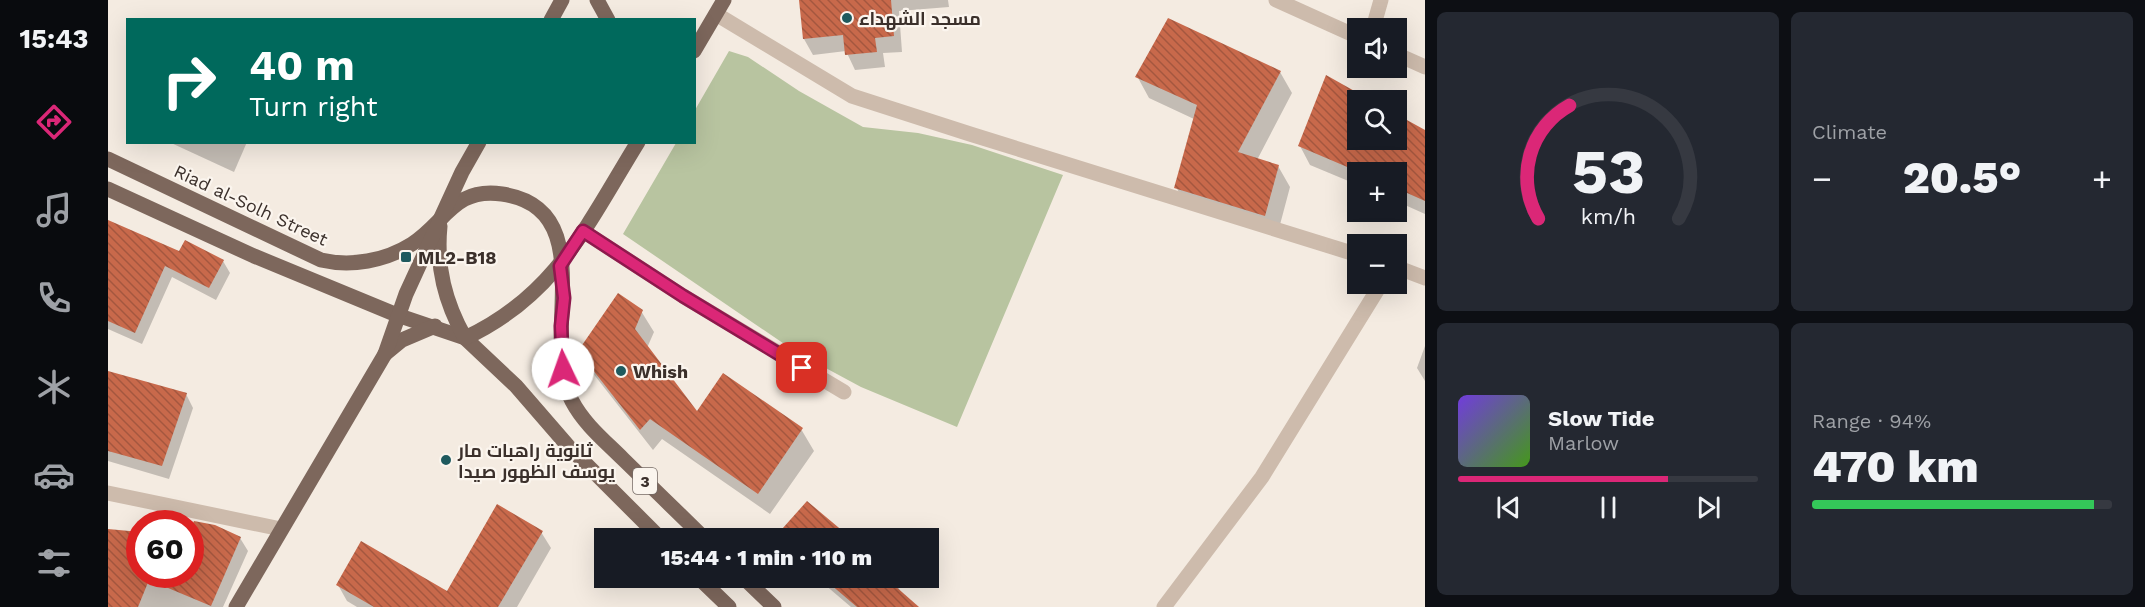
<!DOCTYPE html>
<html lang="en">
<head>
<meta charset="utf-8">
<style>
	:root { --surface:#171b24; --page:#242831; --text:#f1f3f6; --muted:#9ea1a6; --line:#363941; --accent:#db2777 }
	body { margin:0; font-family:"Work Sans",Cairo,sans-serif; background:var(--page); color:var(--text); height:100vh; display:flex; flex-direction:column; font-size:22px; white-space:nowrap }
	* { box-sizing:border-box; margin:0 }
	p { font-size:20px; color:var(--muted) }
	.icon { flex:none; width:33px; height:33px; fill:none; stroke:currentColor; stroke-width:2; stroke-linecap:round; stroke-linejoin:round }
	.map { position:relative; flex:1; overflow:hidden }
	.side { display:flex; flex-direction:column; gap:12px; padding:12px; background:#0d0f14; width:720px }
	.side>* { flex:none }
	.top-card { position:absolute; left:18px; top:18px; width:570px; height:126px; border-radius:0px; box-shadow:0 6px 24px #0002; background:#00695c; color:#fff; overflow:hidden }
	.tools { position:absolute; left:1239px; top:18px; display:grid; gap:12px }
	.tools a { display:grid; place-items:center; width:60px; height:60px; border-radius:0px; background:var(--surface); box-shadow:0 6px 24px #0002; font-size:30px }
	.speed { position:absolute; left:18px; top:510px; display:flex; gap:12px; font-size:30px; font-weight:700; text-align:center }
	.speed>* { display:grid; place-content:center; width:78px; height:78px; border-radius:50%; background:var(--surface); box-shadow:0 6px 24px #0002; line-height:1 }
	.speed .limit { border:9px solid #d22; background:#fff; color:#111 }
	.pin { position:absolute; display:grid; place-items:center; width:51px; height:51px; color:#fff; margin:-26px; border-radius:12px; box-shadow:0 3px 9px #0006 }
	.me { position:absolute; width:66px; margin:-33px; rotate:357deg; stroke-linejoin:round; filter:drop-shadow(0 0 4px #0008) }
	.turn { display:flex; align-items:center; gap:21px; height:126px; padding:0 24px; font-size:27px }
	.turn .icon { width:78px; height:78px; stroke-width:2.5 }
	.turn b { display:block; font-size:42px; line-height:51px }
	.big { font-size:45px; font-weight:800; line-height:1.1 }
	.side .card { flex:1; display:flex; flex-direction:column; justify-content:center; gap:9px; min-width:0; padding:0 21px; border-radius:9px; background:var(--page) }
	.side .dial { align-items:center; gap:0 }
	.dial svg { height:156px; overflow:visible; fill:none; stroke:var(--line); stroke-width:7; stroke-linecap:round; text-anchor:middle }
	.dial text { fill:var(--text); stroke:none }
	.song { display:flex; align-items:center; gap:18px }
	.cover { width:72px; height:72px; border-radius:9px; background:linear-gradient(135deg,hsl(260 70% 55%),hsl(100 70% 35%)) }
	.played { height:6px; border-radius:3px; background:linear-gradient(90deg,var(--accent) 70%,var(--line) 70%) }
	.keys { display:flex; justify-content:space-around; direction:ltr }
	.heat { display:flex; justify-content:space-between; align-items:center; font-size:33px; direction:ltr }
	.charge { height:9px; border-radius:4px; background:linear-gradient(90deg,#34c759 94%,var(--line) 0) }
	.side .tiles { flex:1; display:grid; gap:12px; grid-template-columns:repeat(2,1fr) }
	.trip { position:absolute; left:486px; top:528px; width:345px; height:60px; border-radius:0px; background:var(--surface); box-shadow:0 6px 24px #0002; font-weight:800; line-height:60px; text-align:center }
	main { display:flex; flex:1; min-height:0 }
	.tabs { display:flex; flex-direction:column; width:108px; justify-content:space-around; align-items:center; background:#090b0e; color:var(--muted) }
	.tabs .icon { width:42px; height:42px }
	.tabs .on { color:var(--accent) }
	.tabs b { font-size:27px; color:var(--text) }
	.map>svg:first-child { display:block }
	.grass { fill:#b8c4a0 }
	.shadow { fill:#0003 }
	.building { fill:url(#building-back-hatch) }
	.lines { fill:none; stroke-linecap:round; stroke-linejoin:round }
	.minor { stroke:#cdbbac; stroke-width:15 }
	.major { stroke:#7d675c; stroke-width:15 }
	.route-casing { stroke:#8e194d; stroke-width:15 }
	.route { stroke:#db2777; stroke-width:10 }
	.poi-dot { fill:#1f5a5e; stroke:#fbf5ee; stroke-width:2 }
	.labels { text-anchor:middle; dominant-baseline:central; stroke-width:4.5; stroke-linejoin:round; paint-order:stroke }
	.shield { fill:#fbf5ee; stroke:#756b66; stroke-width:1.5 }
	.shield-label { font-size:16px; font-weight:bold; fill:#3b302b }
	.poi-label { font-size:18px; font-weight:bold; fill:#3b302b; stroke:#fbf5ee; text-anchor:start }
	.street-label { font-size:18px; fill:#3b302b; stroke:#fbf5ee }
</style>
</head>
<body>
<main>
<nav class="tabs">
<b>15:43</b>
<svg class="icon on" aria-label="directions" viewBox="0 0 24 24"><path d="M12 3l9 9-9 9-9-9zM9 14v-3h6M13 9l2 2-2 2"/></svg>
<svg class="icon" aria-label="music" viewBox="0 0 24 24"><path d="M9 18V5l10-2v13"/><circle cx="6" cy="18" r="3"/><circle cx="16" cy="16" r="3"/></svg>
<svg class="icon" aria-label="phone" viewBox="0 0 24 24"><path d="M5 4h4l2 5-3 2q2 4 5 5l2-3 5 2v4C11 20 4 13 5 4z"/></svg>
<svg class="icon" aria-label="climate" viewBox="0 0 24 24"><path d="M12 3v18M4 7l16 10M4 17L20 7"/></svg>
<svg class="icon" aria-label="car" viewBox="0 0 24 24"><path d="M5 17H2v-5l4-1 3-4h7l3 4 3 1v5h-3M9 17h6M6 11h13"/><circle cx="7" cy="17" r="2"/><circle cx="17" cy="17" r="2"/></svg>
<svg class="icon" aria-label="filters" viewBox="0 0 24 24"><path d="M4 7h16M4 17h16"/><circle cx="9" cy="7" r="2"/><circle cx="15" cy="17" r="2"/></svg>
</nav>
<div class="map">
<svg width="1317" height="607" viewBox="0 0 1317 607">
	<defs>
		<pattern id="building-back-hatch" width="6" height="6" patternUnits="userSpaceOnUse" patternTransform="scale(1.5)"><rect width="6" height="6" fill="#c8694b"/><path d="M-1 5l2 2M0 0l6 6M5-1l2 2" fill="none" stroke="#a4573f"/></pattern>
	</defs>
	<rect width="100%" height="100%" fill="#f4ebe1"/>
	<!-- grass -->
	<polygon class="grass" points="621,51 640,57 691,91 755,127 810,133 864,145 955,175 849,427 753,387 688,352 515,234 568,143 586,142 587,110"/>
	<!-- shadow -->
	<g class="shadow">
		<polygon points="693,0 840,0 841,7 791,11 794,52 775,53 777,67 747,70 738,51 705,55 696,39"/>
		<polygon points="1172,72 1184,93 1149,160 1170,166 1182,187 1169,236 1080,208 1068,187 1086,119 1041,98 1029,76"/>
		<polygon points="1219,77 1261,100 1250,100 1250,140 1288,140 1317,132 1317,214 1288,201 1288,172 1250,172 1250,185 1202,165 1192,146"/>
		<polygon points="61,142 139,142 126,172"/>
		<polygon points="0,222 72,253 115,261 122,273 108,300 64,277 34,344 0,329"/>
		<polygon points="533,311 546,332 539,348 589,413 693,429 706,451 662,514 554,439 545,450 484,372 471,351"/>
		<polygon points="1317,346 1317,381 1309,368"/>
		<polygon points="0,372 78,394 85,408 61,479 0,461"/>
		<polygon points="699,503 740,538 670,538"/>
		<polygon points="0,531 32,574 82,574 132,538 140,551 115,607 0,607"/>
		<polygon points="433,532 443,548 409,607 249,607 239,601 230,585 339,593"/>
		<polygon points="709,578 785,578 794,594 809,607 743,607"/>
	</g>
	<!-- building -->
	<g class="building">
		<polygon points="691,0 783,0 786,36 767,38 769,52 737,55 735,35 695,39"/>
		<polygon points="1060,18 1173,71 1130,152 1171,165 1157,216 1066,188 1089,105 1027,77"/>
		<polygon points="1218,75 1250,93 1250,140 1288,140 1288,114 1317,130 1317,201 1288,188 1288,172 1251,172 1190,146"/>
		<polygon points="0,220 71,251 77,240 116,260 101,288 57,266 27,333 0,321"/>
		<polygon points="510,293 535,310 527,329 589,411 615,373 695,428 650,494 542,419 532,430 470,351"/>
		<polygon points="0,371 79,393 54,466 0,451"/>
		<polygon points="699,501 743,538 666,538"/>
		<polygon points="389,504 435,531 390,607 266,607 228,585 253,541 339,591"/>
		<polygon points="86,521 107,525 133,537 103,606 41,580 30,607 0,607 0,529 32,532 32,574 82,574 82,529"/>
		<polygon points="715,578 778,578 811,607 749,607"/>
	</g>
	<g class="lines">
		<!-- minor -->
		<g class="minor">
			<polyline points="1168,0 1250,37"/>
			<polyline points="608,14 744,96 862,134 1250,255"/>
			<polyline points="1265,28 1273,0"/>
			<polyline points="1288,54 1317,67"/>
			<polyline points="475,231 575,296 736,392"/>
			<polyline points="1288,267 1317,278"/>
			<polyline points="0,493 173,529"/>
			<polyline points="1056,607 1154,477 1273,284"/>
		</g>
		<!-- major -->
		<g class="major">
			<polyline points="489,0 500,20"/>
			<polyline points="443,20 454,0"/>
			<polyline points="586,51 616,0"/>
			<path d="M0 159 213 260C243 267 277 261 304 244 338 222 346 187 394 194 496 209 430 340 464 401 476 424 497 441 515 459 542 485 569 512 596 538"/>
			<polyline points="0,189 146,256 289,315 357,338 408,386 460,446 552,538"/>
			<path d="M332 226C328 267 337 302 357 338 448 296 480 223 530 142"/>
			<polyline points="277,354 294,340 327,326"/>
			<polyline points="591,578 621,607"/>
			<polyline points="636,578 666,607"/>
			<polyline points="128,607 277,354 298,294 354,172 371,142"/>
		</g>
	</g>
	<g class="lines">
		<defs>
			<polyline id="route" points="455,369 453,326 456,298 452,266 475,231 575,296 694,368"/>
		</defs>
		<!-- route casing -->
		<use href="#route" class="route-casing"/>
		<!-- route -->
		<use href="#route" class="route"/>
	</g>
	<!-- markers -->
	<g class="poi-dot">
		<circle cx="739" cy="18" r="6"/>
		<rect x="292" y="251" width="12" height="12" rx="3"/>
		<circle cx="513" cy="371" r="6"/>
		<circle cx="338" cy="460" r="6"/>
	</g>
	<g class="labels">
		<!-- shield labels -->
		<rect class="shield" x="525" y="468" width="24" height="26" rx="4.5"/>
		<g class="shield-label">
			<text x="537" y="481">3</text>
		</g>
		<!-- poi labels -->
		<g class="poi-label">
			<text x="751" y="18">مسجد الشهداء</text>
			<text x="310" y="257">ML2-B18</text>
			<text x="525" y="371">Whish</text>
			<text x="350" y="450">ثانوية راهبات مار<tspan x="350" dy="21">يوسف الظهور صيدا</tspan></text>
		</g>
		<!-- street labels -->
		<g class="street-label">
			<text transform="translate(143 205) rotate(25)">Riad al-Solh Street</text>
		</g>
	</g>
</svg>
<div class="tools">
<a><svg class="icon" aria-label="sound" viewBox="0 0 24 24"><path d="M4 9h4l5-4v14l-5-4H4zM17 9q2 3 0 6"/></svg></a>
<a><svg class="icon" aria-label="search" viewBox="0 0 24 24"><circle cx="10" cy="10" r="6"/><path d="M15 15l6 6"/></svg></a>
<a>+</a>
<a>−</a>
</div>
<div class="speed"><div class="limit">60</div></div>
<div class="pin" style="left:694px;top:368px;background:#d93025"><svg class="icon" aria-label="arrive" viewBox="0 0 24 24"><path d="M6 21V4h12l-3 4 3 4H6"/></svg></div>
<svg class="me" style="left:455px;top:369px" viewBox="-20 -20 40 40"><circle r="19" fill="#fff"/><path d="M0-13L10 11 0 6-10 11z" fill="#db2777"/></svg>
<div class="trip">15:44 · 1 min · 110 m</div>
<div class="top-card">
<div class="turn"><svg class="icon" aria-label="right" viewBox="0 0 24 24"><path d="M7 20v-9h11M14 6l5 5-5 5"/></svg><div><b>40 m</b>Turn right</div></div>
</div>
</div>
<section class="side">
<div class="tiles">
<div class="card dial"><svg viewBox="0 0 100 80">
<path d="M14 69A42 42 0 1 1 86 69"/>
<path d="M14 69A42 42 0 0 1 30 11" stroke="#db2777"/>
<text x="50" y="56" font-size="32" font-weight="700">53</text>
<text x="50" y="72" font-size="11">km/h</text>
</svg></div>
<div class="card"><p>Climate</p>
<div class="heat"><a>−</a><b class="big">20.5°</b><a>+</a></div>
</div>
<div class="card">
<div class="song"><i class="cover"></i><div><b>Slow Tide</b><p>Marlow</p></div></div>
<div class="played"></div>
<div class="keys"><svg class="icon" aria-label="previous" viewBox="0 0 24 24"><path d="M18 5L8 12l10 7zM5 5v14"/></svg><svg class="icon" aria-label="pause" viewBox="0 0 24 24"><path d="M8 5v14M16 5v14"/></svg><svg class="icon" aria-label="next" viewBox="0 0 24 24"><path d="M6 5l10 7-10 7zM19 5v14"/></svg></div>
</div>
<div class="card"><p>Range · 94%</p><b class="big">470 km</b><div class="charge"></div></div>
</div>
</section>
</main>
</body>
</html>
